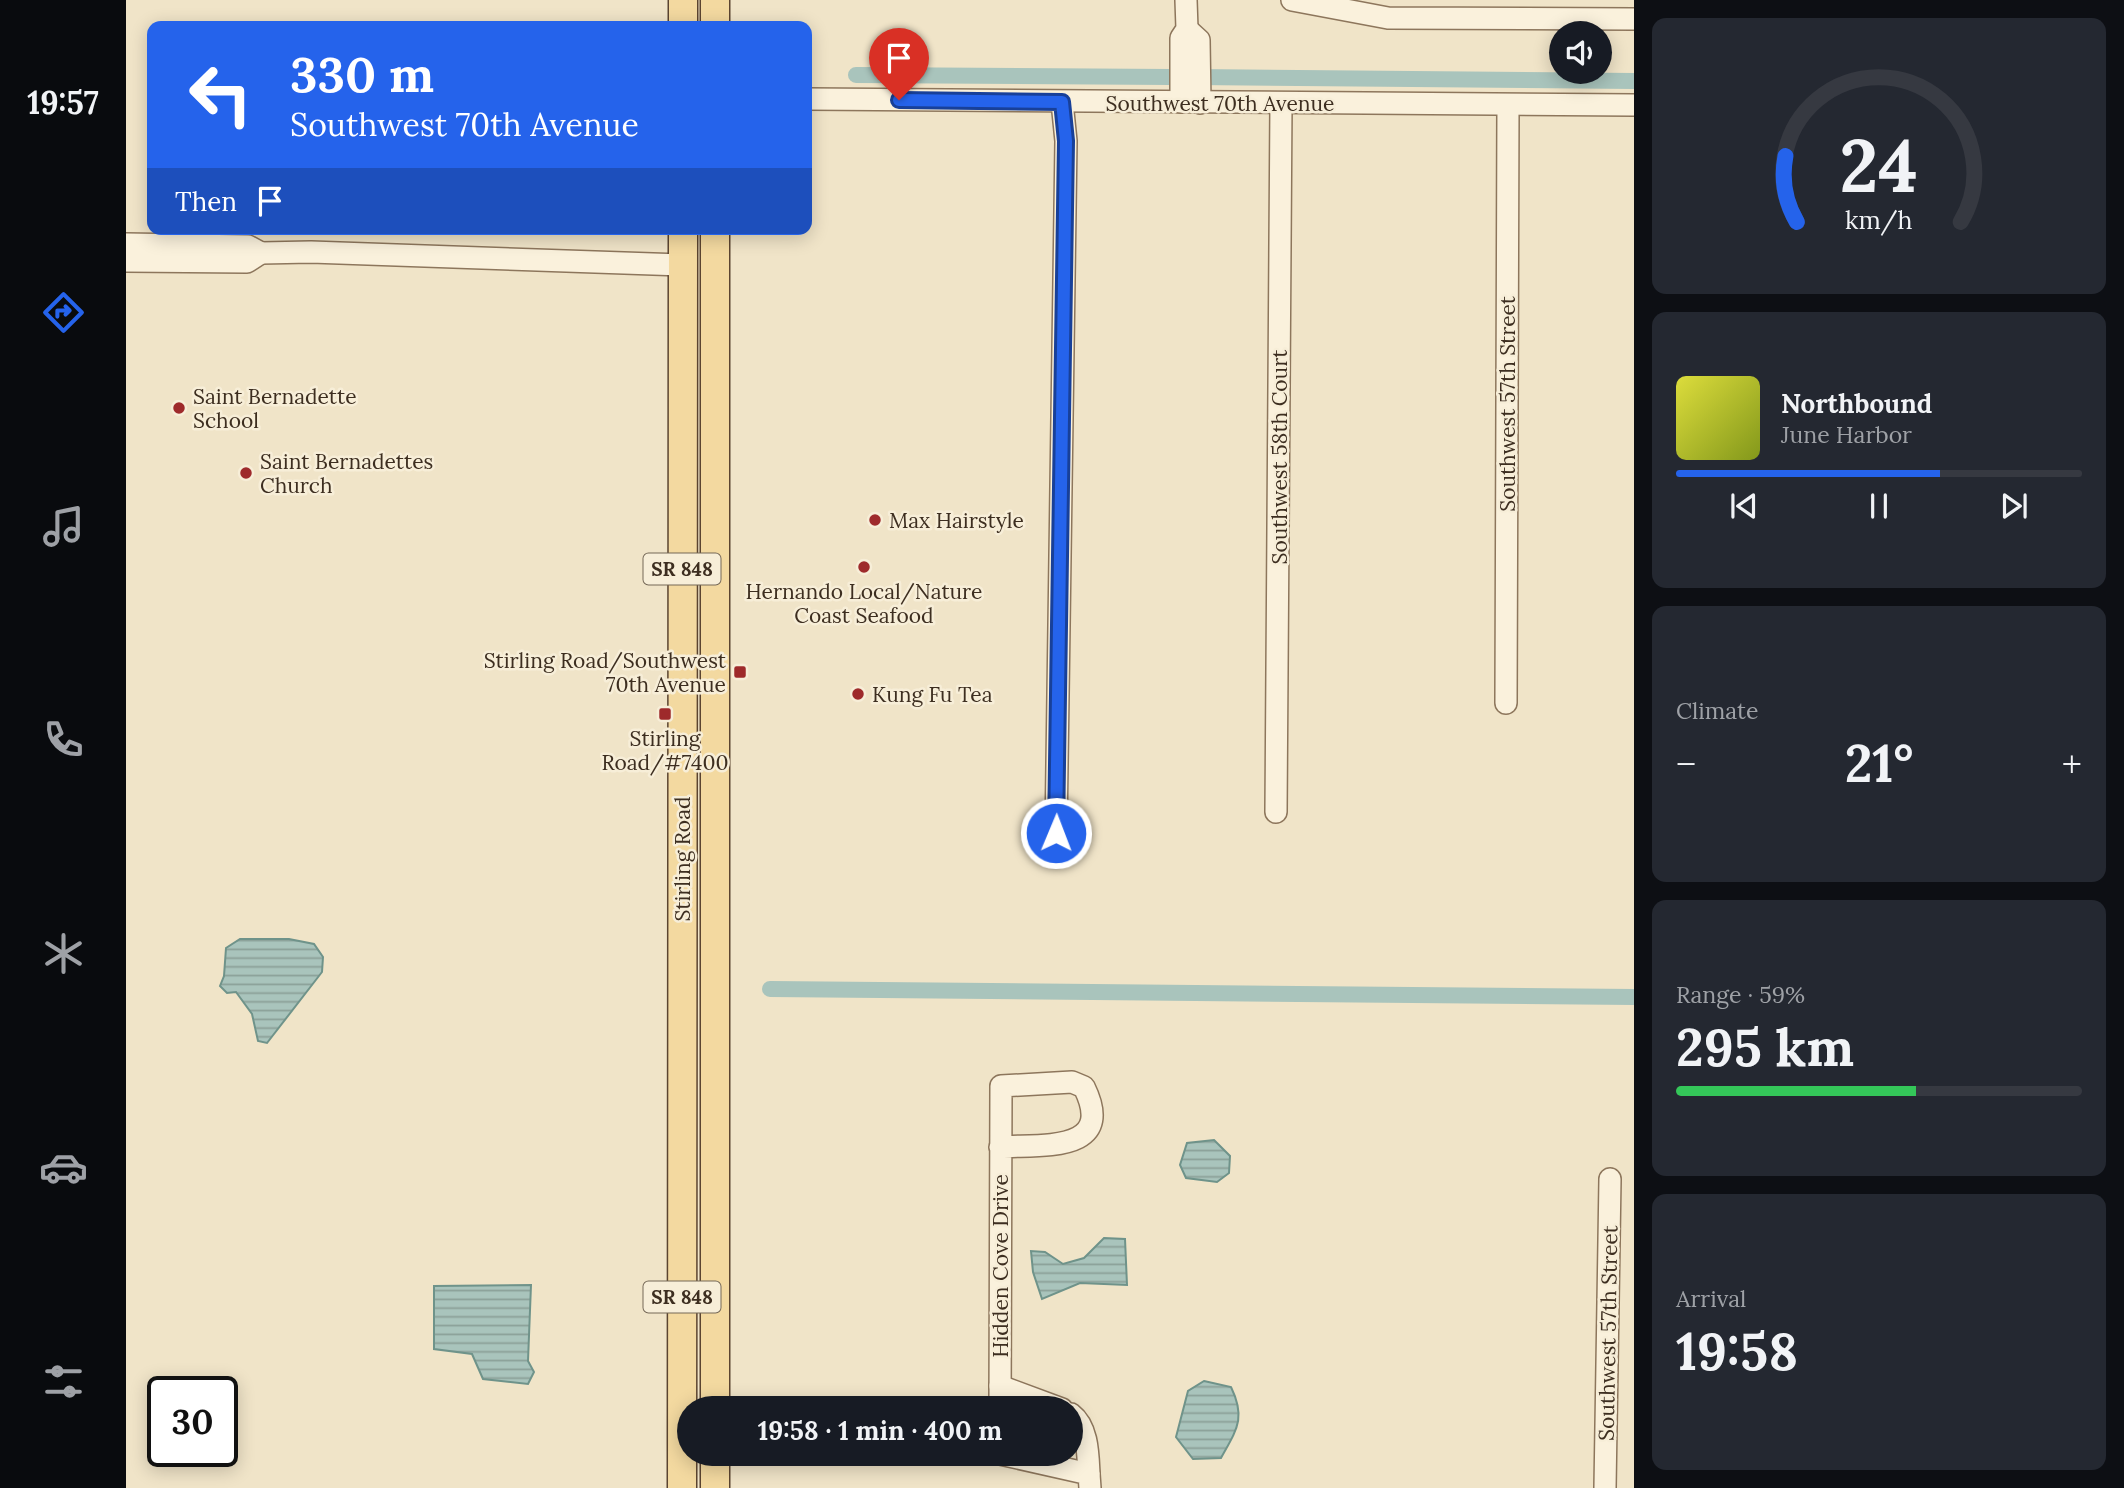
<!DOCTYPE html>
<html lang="en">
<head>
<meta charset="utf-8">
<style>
	:root { --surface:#171b24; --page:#242831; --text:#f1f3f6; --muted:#9ea1a6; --line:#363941; --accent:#2563eb }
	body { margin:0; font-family:Lora,serif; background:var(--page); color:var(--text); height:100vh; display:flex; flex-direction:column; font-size:26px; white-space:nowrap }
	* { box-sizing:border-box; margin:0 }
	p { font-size:23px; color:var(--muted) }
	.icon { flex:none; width:38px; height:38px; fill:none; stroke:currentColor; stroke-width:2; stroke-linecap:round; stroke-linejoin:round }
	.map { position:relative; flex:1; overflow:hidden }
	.details { display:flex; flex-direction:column; gap:18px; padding:18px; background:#0d0f14; width:490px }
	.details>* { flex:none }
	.hud { position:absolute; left:21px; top:21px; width:665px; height:214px; border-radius:14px; box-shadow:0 4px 18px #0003; background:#2563eb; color:#fff; overflow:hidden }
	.buttons { position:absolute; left:1423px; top:21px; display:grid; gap:14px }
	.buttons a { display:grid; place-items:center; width:63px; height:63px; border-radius:50%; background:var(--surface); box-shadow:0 4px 18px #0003; font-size:35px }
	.speed { position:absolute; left:21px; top:1376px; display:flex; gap:14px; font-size:35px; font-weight:700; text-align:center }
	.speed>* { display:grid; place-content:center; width:91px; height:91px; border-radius:50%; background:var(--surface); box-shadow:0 4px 18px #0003; line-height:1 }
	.speed .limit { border:4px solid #111; border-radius:10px; background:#fff; color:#111 }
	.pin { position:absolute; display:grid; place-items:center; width:60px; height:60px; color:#fff; margin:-72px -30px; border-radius:50% 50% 50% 0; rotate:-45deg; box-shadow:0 0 7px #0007 }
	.pin .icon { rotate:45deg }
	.me { position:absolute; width:77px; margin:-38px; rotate:1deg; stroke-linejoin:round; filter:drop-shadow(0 0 5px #0008) }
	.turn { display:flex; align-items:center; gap:24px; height:147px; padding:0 28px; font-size:32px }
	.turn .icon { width:91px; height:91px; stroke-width:2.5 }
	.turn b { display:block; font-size:49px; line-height:60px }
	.then { display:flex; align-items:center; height:66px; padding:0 28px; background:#0003; gap:14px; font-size:26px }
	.big { font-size:52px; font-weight:800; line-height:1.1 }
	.details .card { flex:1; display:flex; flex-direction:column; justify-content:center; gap:10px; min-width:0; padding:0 24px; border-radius:14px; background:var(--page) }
	.details .dial { align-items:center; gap:0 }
	.dial svg { height:182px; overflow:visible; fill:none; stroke:var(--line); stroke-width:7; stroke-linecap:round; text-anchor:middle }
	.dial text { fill:var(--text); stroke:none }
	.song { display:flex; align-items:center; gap:21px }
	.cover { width:84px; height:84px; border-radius:10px; background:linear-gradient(135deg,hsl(60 70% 55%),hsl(70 70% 35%)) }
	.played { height:7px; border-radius:4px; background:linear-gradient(90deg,var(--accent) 65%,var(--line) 65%) }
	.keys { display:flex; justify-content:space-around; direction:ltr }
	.heat { display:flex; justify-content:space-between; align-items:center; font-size:38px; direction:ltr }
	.charge { height:10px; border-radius:5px; background:linear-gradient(90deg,#34c759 59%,var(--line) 0) }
	.trip { position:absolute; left:551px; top:1396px; width:406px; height:70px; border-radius:35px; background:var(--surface); box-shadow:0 4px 18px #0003; font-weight:800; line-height:70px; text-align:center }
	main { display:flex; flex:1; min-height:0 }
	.tabs { display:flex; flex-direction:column; width:126px; justify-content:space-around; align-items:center; background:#090b0e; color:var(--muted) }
	.tabs .icon { width:49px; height:49px }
	.tabs .current { color:var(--accent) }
	.tabs b { font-size:32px; color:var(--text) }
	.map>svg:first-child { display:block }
	.water { fill:url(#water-rules); stroke:#6f938a; stroke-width:2 }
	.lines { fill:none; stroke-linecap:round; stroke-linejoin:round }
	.canal { stroke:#a9c4bc; stroke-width:16 }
	.minor-casing { stroke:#8d765c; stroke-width:24 }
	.major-casing { stroke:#5b4430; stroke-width:31 }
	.minor { stroke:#faf1dc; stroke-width:21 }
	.major { stroke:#f3d9a0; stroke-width:28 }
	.route-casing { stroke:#184099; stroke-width:18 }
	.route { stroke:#2563eb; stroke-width:12 }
	.poi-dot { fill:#9e2a2b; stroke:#f7eed8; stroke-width:2.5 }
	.labels { text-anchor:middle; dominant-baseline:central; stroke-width:5; stroke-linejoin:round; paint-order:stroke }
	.shield { fill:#f7eed8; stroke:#756857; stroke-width:2 }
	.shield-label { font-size:19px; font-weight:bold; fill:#3d2e20 }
	.street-label { font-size:21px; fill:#3d2e20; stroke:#f7eed8 }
	.poi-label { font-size:21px; fill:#3d2e20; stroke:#f7eed8; text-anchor:start }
</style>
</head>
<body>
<main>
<nav class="tabs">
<b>19:57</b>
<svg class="icon current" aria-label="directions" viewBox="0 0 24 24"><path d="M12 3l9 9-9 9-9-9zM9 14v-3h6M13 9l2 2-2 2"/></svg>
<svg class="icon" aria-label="music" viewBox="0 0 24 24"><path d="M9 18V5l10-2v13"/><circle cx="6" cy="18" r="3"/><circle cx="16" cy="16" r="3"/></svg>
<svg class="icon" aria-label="phone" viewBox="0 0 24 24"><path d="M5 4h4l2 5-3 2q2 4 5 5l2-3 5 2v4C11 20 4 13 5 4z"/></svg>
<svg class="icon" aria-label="climate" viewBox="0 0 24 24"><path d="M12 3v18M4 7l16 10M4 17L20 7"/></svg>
<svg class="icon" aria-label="car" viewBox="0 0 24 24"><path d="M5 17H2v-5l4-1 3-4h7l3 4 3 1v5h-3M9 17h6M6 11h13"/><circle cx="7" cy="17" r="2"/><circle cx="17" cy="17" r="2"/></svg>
<svg class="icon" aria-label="filters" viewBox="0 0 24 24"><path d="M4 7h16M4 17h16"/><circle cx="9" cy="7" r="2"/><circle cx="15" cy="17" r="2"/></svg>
</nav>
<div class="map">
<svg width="1508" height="1488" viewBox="0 0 1508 1488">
	<defs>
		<pattern id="water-rules" width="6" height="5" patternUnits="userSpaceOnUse" patternTransform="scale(1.75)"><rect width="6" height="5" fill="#a9c4bc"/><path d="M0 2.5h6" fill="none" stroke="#8ba098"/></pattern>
	</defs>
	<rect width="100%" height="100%" fill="#f0e4c8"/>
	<!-- water -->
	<g class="water">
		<polygon points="114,939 163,939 188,944 197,957 196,972 141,1043 132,1041 126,1014 110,992 101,993 94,986 98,976 100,948"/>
		<polygon points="1088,1140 1104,1156 1103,1173 1091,1182 1060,1178 1054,1165 1061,1143"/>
		<polygon points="978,1238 999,1239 1001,1285 954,1283 916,1299 907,1272 905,1251 919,1252 937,1264 958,1258"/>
		<polygon points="405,1285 402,1361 408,1372 402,1384 357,1379 346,1354 308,1349 308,1286"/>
		<path d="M1078 1381 1105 1387C1120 1418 1111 1429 1095 1458L1067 1459 1050 1437 1062 1391Z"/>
	</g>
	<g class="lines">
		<!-- canal -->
		<g class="canal">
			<polyline points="730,75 1045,77"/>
			<polyline points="1069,77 1508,81"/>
			<polyline points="644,989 1508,997"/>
		</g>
		<defs>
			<g id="minor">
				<polyline points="1166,0 1262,18 1508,19"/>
				<polyline points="1061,29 1073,40 1074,103"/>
				<polyline points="681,99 1508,105"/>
				<polyline points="1055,102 1055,38 1061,29 1060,0"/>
				<polyline points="0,244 122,246 135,253 121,262 0,261"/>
				<polyline points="135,253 185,252 556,265"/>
				<polyline points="1380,703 1382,105"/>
				<polyline points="1150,812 1155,103"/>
				<polyline points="930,833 940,141 936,102"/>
				<polyline points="874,1386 936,1409"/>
				<path d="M874 1409 875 1086 946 1082 958 1087C991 1154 915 1144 874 1147"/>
				<path d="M945 1414C962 1427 962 1454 963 1474"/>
				<polyline points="874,1454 963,1474 964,1488"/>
				<polyline points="1479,1488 1484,1179"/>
			</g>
			<g id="major">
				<polyline points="557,0 557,26"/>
				<polyline points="589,26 589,0"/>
				<polyline points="589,229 589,1409"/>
				<polyline points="589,1454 589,1488"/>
				<polyline points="556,1488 557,229"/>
			</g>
		</defs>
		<!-- minor casing -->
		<use href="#minor" class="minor-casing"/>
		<!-- major casing -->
		<use href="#major" class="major-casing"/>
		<!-- minor -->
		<use href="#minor" class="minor"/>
		<!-- major -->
		<use href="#major" class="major"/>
	</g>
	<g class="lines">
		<defs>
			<polyline id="route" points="773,100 936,102 940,141 930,833"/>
		</defs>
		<!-- route casing -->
		<use href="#route" class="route-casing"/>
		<!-- route -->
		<use href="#route" class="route"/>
	</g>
	<!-- markers -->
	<g class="poi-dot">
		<circle cx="53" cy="408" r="7"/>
		<circle cx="120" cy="473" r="7"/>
		<circle cx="749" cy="520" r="7"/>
		<circle cx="738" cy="567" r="7"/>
		<rect x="607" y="665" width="14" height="14" rx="3.5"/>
		<circle cx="732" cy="694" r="7"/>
		<rect x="532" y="707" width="14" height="14" rx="3.5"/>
	</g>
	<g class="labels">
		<!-- shield labels -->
		<g class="shield">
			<rect x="517.5" y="553.5" width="77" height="31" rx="5"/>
			<rect x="517.5" y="1281.5" width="77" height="31" rx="5"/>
		</g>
		<g class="shield-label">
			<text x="556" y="569">SR 848</text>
			<text x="556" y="1297">SR 848</text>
		</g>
		<!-- street labels -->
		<g class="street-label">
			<text x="1094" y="103">Southwest 70th Avenue</text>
			<text transform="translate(1381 404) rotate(-90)">Southwest 57th Street</text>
			<text transform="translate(1153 457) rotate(-90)">Southwest 58th Court</text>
			<text transform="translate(556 859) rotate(-90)">Stirling Road</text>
			<text transform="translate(874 1266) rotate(-90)">Hidden Cove Drive</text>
			<text transform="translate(1482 1333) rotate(-89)">Southwest 57th Street</text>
		</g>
		<!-- poi labels -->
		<g class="poi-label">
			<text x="67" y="396">Saint Bernadette<tspan x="67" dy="24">School</tspan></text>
			<text x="134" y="461">Saint Bernadettes<tspan x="134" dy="24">Church</tspan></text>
			<text x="763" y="520">Max Hairstyle</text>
			<text x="738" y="591" text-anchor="middle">Hernando Local/Nature<tspan x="738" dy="24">Coast Seafood</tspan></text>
			<text x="600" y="660" text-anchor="end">Stirling Road/Southwest<tspan x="600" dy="24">70th Avenue</tspan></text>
			<text x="746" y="694">Kung Fu Tea</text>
			<text x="539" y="738" text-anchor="middle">Stirling<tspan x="539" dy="24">Road/#7400</tspan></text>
		</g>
	</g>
</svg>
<div class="buttons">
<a><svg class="icon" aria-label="sound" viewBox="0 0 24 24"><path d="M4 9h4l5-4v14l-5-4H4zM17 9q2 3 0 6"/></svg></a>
</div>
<div class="speed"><div class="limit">30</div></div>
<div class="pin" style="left:773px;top:100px;background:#d93025"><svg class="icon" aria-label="arrive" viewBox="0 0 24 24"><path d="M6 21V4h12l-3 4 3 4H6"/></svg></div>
<svg class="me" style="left:930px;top:833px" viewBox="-20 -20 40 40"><circle r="17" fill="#2563eb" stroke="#fff" stroke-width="3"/><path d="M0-11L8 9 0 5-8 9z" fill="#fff"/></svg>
<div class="trip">19:58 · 1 min · 400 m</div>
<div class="hud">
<div class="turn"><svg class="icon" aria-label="left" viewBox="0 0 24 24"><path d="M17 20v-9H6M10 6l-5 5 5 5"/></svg><div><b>330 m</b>Southwest 70th Avenue</div></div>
<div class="then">Then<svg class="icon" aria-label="arrive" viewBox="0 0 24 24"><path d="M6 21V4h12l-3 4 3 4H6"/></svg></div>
</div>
</div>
<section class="details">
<div class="card dial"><svg viewBox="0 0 100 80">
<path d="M14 69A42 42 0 1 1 86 69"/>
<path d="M14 69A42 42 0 0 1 9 40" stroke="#2563eb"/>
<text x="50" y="56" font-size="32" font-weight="700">24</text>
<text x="50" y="72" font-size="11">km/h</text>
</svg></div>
<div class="card">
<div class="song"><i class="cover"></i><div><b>Northbound</b><p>June Harbor</p></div></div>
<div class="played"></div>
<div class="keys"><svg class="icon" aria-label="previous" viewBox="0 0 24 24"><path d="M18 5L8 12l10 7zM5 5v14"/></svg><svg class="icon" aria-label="pause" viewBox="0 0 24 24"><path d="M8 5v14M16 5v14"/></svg><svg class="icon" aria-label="next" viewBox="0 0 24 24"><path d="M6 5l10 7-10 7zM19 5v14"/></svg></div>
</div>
<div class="card"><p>Climate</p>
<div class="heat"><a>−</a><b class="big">21°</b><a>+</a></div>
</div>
<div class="card"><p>Range · 59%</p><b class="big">295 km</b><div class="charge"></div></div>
<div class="card"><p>Arrival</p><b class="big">19:58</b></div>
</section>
</main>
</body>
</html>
